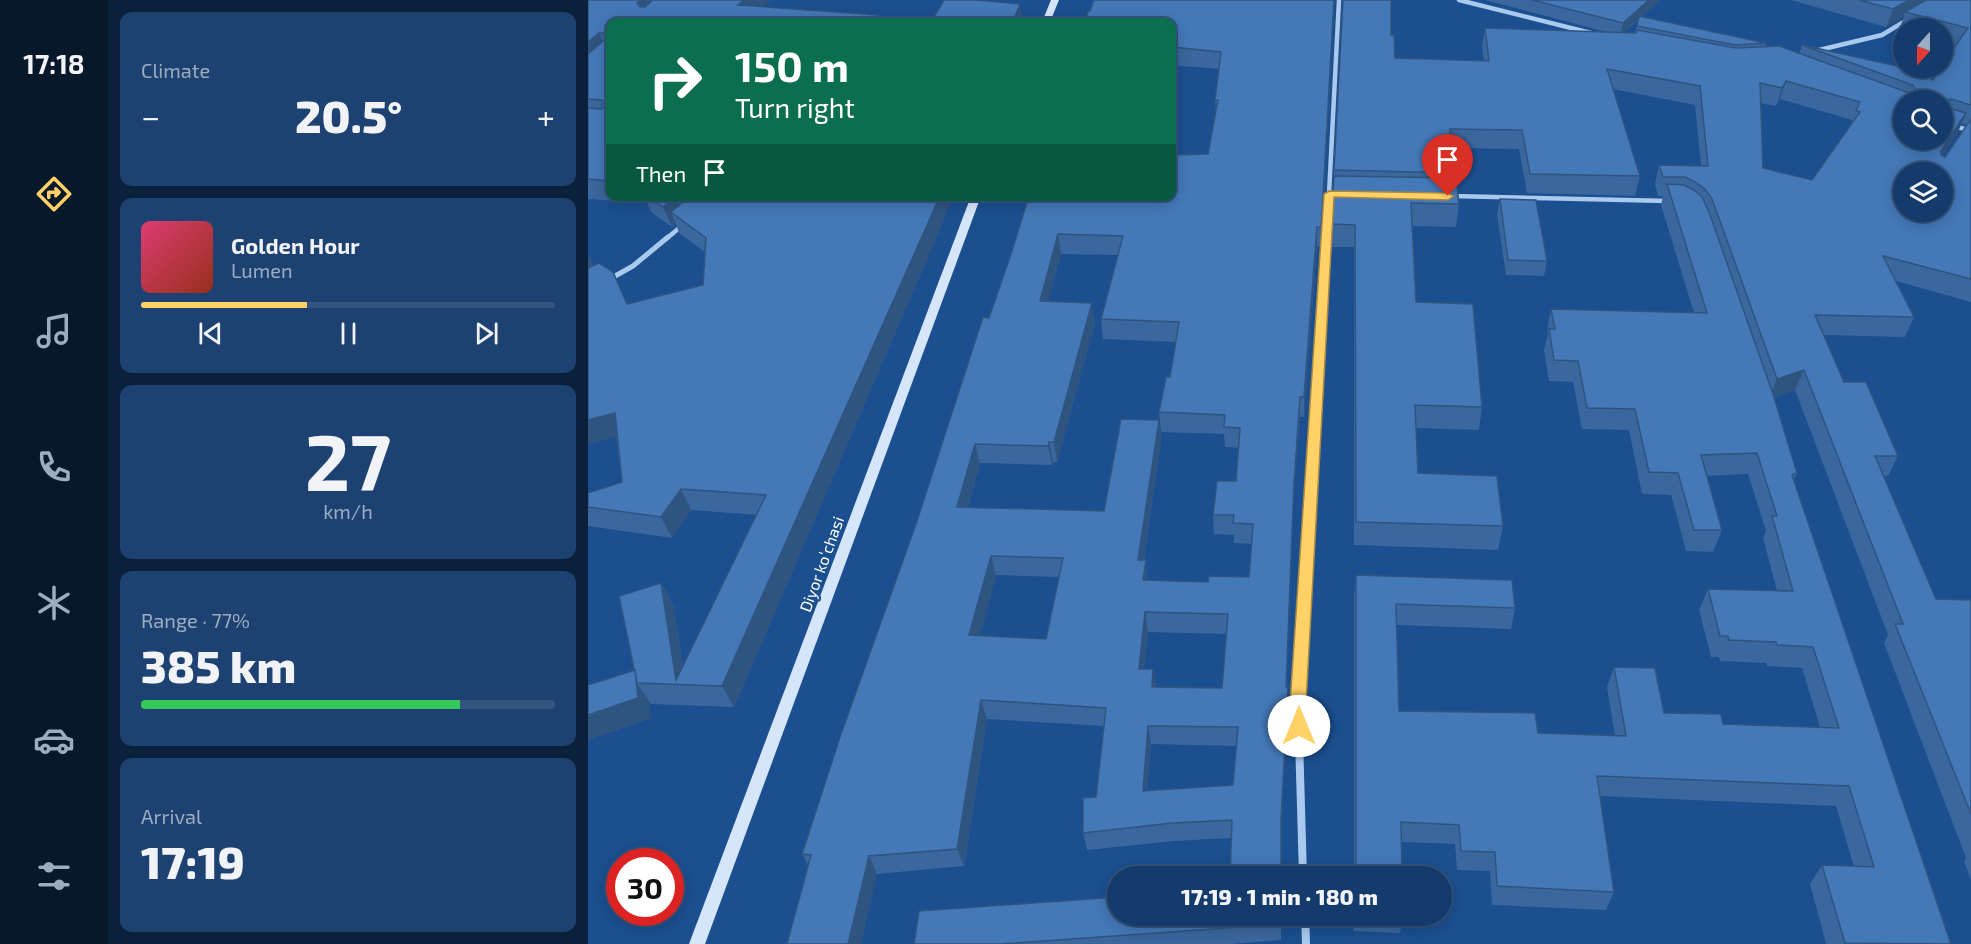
<!DOCTYPE html>
<html lang="en">
<head>
<meta charset="utf-8">
<style>
	:root { --surface:#143b6b; --page:#1d4271; --text:#f1f3f6; --muted:#9dadc1; --line:#33557e; --accent:#ffd166 }
	body { margin:0; font-family:"Exo 2",sans-serif; background:var(--page); color:var(--text); height:100vh; display:flex; flex-direction:column; font-size:22px; white-space:nowrap }
	* { box-sizing:border-box; margin:0 }
	p { font-size:20px; color:var(--muted) }
	.icon { flex:none; width:33px; height:33px; fill:none; stroke:currentColor; stroke-width:2; stroke-linecap:round; stroke-linejoin:round }
	.map { position:relative; flex:1; overflow:hidden }
	.drawer { display:flex; flex-direction:column; gap:12px; padding:12px; background:#0b203b; width:480px }
	.drawer>* { flex:none }
	.hud { position:absolute; left:18px; top:18px; width:570px; height:183px; border-radius:12px; box-shadow:0 3px 15px #0003,0 0 0 2px var(--line); background:#0b6e4f; color:#fff; overflow:hidden }
	.needle { width:39px; rotate:201deg }
	.buttons { position:absolute; left:1305px; top:18px; display:grid; gap:12px }
	.buttons a { display:grid; place-items:center; width:60px; height:60px; border-radius:50%; background:var(--surface); box-shadow:0 3px 15px #0003,0 0 0 2px var(--line); font-size:30px }
	.speed { position:absolute; left:18px; top:848px; display:flex; gap:12px; font-size:30px; font-weight:700; text-align:center }
	.speed>* { display:grid; place-content:center; width:78px; height:78px; border-radius:50%; background:var(--surface); box-shadow:0 3px 15px #0003,0 0 0 2px var(--line); line-height:1 }
	.speed .limit { border:9px solid #d22; background:#fff; color:#111 }
	.pin { position:absolute; display:grid; place-items:center; width:51px; height:51px; color:#fff; margin:-62px -26px; border-radius:50% 50% 50% 0; rotate:-45deg; box-shadow:0 0 6px #0007 }
	.pin .icon { rotate:45deg }
	.me { position:absolute; width:66px; margin:-33px; rotate:0deg; stroke-linejoin:round; filter:drop-shadow(0 0 4px #0008) }
	.turn { display:flex; align-items:center; gap:21px; height:126px; padding:0 30px; font-size:27px }
	.turn .icon { width:78px; height:78px; stroke-width:2.5 }
	.turn b { display:block; font-size:42px; line-height:51px }
	.then { display:flex; align-items:center; height:57px; padding:0 30px; background:#0003; gap:12px; font-size:22px }
	.big { font-size:45px; font-weight:800; line-height:1.1 }
	.drawer .tile { flex:1; display:flex; flex-direction:column; justify-content:center; gap:9px; min-width:0; padding:0 21px; border-radius:12px; background:var(--page) }
	.drawer .dial { align-items:center; gap:0 }
	.dial b { font-size:78px; line-height:1 }
	.song { display:flex; align-items:center; gap:18px }
	.cover { width:72px; height:72px; border-radius:9px; background:linear-gradient(135deg,hsl(340 70% 55%),hsl(10 70% 35%)) }
	.played { height:6px; border-radius:3px; background:linear-gradient(90deg,var(--accent) 40%,var(--line) 40%) }
	.keys { display:flex; justify-content:space-around; direction:ltr }
	.heat { display:flex; justify-content:space-between; align-items:center; font-size:33px; direction:ltr }
	.charge { height:9px; border-radius:4px; background:linear-gradient(90deg,#34c759 77%,var(--line) 0) }
	.trip { position:absolute; left:519px; top:866px; width:345px; height:60px; border-radius:30px; background:var(--surface); box-shadow:0 3px 15px #0003,0 0 0 2px var(--line); font-weight:800; line-height:60px; text-align:center }
	main { display:flex; flex:1; min-height:0 }
	.menu { display:flex; flex-direction:column; width:108px; justify-content:space-around; align-items:center; background:#08182b; color:var(--muted) }
	.menu .icon { width:42px; height:42px }
	.menu .on { color:var(--accent) }
	.menu b { font-size:27px; color:var(--text) }
	.map>svg:first-child { display:block }
	.lines { fill:none; stroke-linecap:round; stroke-linejoin:round }
	.street-far2 { stroke:#a9c9ee; stroke-width:4.5 }
	.street-far1 { stroke:#a9c9ee; stroke-width:5 }
	.street { stroke:#a9c9ee; stroke-width:8 }
	.secondary { fill:#d6e6fa; fill-rule:evenodd }
	.wall { fill:#3a679d; fill-rule:evenodd }
	.shaded-wall { fill:#305480 }
	.building { fill:#4478b7; stroke:#305480; stroke-width:1.5; fill-rule:evenodd }
	.route { fill:#ffd166; stroke:#a68842; stroke-width:1.5 }
	.labels { text-anchor:middle; dominant-baseline:central; stroke-width:4.5; stroke-linejoin:round; paint-order:stroke }
	.street-label { font-size:16px; fill:#fff; stroke:#1b4f8f }
</style>
</head>
<body>
<main>
<nav class="menu">
<b>17:18</b>
<svg class="icon on" aria-label="directions" viewBox="0 0 24 24"><path d="M12 3l9 9-9 9-9-9zM9 14v-3h6M13 9l2 2-2 2"/></svg>
<svg class="icon" aria-label="music" viewBox="0 0 24 24"><path d="M9 18V5l10-2v13"/><circle cx="6" cy="18" r="3"/><circle cx="16" cy="16" r="3"/></svg>
<svg class="icon" aria-label="phone" viewBox="0 0 24 24"><path d="M5 4h4l2 5-3 2q2 4 5 5l2-3 5 2v4C11 20 4 13 5 4z"/></svg>
<svg class="icon" aria-label="climate" viewBox="0 0 24 24"><path d="M12 3v18M4 7l16 10M4 17L20 7"/></svg>
<svg class="icon" aria-label="car" viewBox="0 0 24 24"><path d="M5 17H2v-5l4-1 3-4h7l3 4 3 1v5h-3M9 17h6M6 11h13"/><circle cx="7" cy="17" r="2"/><circle cx="17" cy="17" r="2"/></svg>
<svg class="icon" aria-label="filters" viewBox="0 0 24 24"><path d="M4 7h16M4 17h16"/><circle cx="9" cy="7" r="2"/><circle cx="15" cy="17" r="2"/></svg>
</nav>
<section class="drawer">
<div class="tile"><p>Climate</p>
<div class="heat"><a>−</a><b class="big">20.5°</b><a>+</a></div>
</div>
<div class="tile">
<div class="song"><i class="cover"></i><div><b>Golden Hour</b><p>Lumen</p></div></div>
<div class="played"></div>
<div class="keys"><svg class="icon" aria-label="previous" viewBox="0 0 24 24"><path d="M18 5L8 12l10 7zM5 5v14"/></svg><svg class="icon" aria-label="pause" viewBox="0 0 24 24"><path d="M8 5v14M16 5v14"/></svg><svg class="icon" aria-label="next" viewBox="0 0 24 24"><path d="M6 5l10 7-10 7zM19 5v14"/></svg></div>
</div>
<div class="tile dial"><b>27</b><p>km/h</p></div>
<div class="tile"><p>Range · 77%</p><b class="big">385 km</b><div class="charge"></div></div>
<div class="tile"><p>Arrival</p><b class="big">17:19</b></div>
</section>
<div class="map">
<svg width="1383" height="944" viewBox="0 0 1383 944">
	<rect width="100%" height="100%" fill="#1b4f8f"/>
	<g class="lines">
		<!-- street-far2 -->
		<g class="street-far2">
			<polyline points="871,0 1003,33"/>
			<polyline points="1227,51 1294,35 1319,20"/>
			<polyline points="1354,122 1383,131"/>
			<polyline points="741,194 751,0"/>
			<polyline points="863,196 1081,201"/>
			<polyline points="78,239 96,224"/>
			<polyline points="738,239 741,194 751,194"/>
		</g>
		<!-- street-far1 -->
		<g class="street-far1">
			<polyline points="20,280 45,266 80,237"/>
			<polyline points="720,547 738,237"/>
		</g>
		<!-- street -->
		<g class="street">
			<polyline points="715,876 710,704 720,545"/>
			<polyline points="717,915 718,944"/>
		</g>
		<!-- secondary -->
		<g class="secondary">
			<polygon points="463,0 471,0 462,22 454,22"/>
			<polygon points="383,196 393,196 117,944 101,944"/>
		</g>
	</g>
	<!-- wall -->
	<g class="wall">
		<polygon points="0,0 175,7 290,15 292,22 22,22 22,196 365,196 349,236 146,707 63,704 61,701 63,718 0,740 0,685 46,670 73,583 85,604 95,666 169,515 103,510 84,538 0,526 0,493 34,482 6,265 40,304 115,285 117,252 91,233 88,224 84,227 63,212 59,203 0,199"/>
		<path d="M746 0 734 235 733 246H729L716 417H712L705 503 698 687 700 706 643 838 586 841 499 850 495 833 508 797 516 726 399 719 376 866 289 874 220 865 214 854 423 254 620 154 628 112 627 100 631 69 584 65V22ZM473 254 530 255 513 319 515 339 588 342 582 377 571 412 573 432 636 434 637 447 651 448 648 481 625 515 626 534 646 535V543L664 544 661 577 620 582 560 580 556 560 573 440 571 420 516 511 380 507 392 463 464 465 465 462H469L507 323 460 301ZM408 575 471 577 458 639 392 635ZM560 632 639 634 634 688 568 687 565 669H556ZM563 744 649 746 645 785 559 790Z"/>
		<path d="M755 0 803 35 807 58 896 61 894 46 897 28 1018 32 897 0H1072L1054 16 1178 43 1177 47 1211 54 1214 45 1345 80 1368 45 1354 41V28H1316V31L1311 30 1316 16 1298 27 1203 0H1335L1333 3 1383 0V302L1308 281 1326 317 1317 337 1236 335 1256 382 1310 456 1300 476H1296L1348 599 1383 600V880L1376 861 1378 858 1296 643 1300 635 1207 390 1186 397 1209 473 1206 480 1363 944H1238L1222 884 1234 865 1266 867 1248 806 1012 796 1026 892 1018 910 904 905 902 871 869 870 867 844 813 842 814 876H766V596L768 575 927 608 923 629 809 625 811 711 950 733 1027 736 1019 687 1026 667 1076 713 1135 724 1232 727 1214 668 1179 666 1178 663 1132 661 1131 657H1123L1111 610 1120 589 1189 591 1175 538 1178 531 1160 474 1119 476 1134 530 1125 552 1098 551 1083 495 1054 494 1041 430 994 429 985 382 961 381 956 350 960 334 959 330 963 309 1106 313 1073 205 1075 196H1070L1067 184 1071 165H1113L1107 105 1025 89 1052 176 1047 196 939 193 931 149 864 148 867 173 866 178 871 204 868 227 824 226 828 302 894 407 891 430 828 428 830 473 915 526 910 550 766 545V247H742ZM1050 20 1047 32H1036ZM1192 99 1264 120 1262 127 1224 180 1175 168 1173 103 1188 106ZM1373 123 1379 125 1357 157 1354 156 1370 132ZM1316 172H1354V212H1327V213Z"/>
		<polygon points="912,199 959,261 956,276 918,275 909,214"/>
		<polygon points="693,915 693,940 644,944 326,944"/>
		<polygon points="766,915 815,915 812,933 766,931"/>
	</g>
	<!-- shaded-wall -->
	<g class="shaded-wall">
		<polygon points="53,0 81,0 57,22 49,3"/>
		<polygon points="156,0 183,0 158,22 150,5"/>
		<polygon points="746,0 734,235 733,246 733,227"/>
		<polygon points="1061,0 1072,0 1032,35 1035,23"/>
		<polygon points="1321,0 1335,0 1329,9 1317,12 1316,16 1298,27 1305,9"/>
		<polygon points="432,4 435,22 425,22"/>
		<polygon points="11,33 19,52 0,68 0,42"/>
		<polygon points="1198,81 1192,99 1188,106 1194,88"/>
		<polygon points="1363,99 1355,118 1354,111 1359,100"/>
		<polygon points="1378,113 1370,132 1345,170 1353,151"/>
		<polygon points="88,196 120,196 83,212 88,224 84,227 75,207"/>
		<polygon points="352,196 365,196 349,236 146,707 134,686"/>
		<polygon points="729,227 729,246 716,417 716,397"/>
		<polygon points="470,234 473,254 455,321 452,301"/>
		<polygon points="2,257 12,277 0,284 0,258"/>
		<polygon points="504,303 507,323 469,462 466,442"/>
		<polygon points="1216,370 1207,390 1181,399 1189,379"/>
		<polygon points="712,397 712,417 705,503 697,706 706,483"/>
		<polygon points="27,413 38,434 0,444 0,420"/>
		<polygon points="571,420 573,440 553,580 550,560"/>
		<polygon points="461,442 465,462 464,465 460,446"/>
		<polygon points="387,444 392,463 374,527 369,507"/>
		<polygon points="93,489 103,510 84,538 73,517"/>
		<polygon points="403,556 408,575 387,654 381,635"/>
		<polygon points="558,560 560,580 555,580"/>
		<polygon points="73,583 85,604 98,685 88,680"/>
		<polygon points="557,612 560,632 554,688 551,669"/>
		<polygon points="565,669 568,688 564,687"/>
		<polygon points="47,670 49,683 61,701 63,718 0,740 0,715"/>
		<polygon points="700,687 700,706 693,838 693,820"/>
		<polygon points="393,700 399,719 376,866 369,849"/>
		<polygon points="560,726 563,744 558,809 555,791"/>
		<polygon points="281,856 289,874 273,944 260,944"/>
	</g>
	<!-- building -->
	<g class="building">
		<polygon points="0,0 53,0 49,3 52,7 57,7 65,0 156,0 150,5 290,15 289,21 301,22 22,22 22,181 0,179 0,108 14,109 18,105 14,100 0,99 0,54 17,39 18,33 11,33 0,42"/>
		<polygon points="356,0 388,0 432,4 425,22 343,22"/>
		<path d="M506 0H746L734 215 733 227H729L716 397H712L706 483 698 687H700L693 820V876H642L644 820 584 823 495 833V798L508 797 518 708 393 700 369 849 281 856 260 944H199L223 855 214 854 252 737 328 524 395 317 401 318 423 254 441 196H584V155L620 154 630 100H627L633 52 584 47V22H497L500 11H502ZM470 234 535 236 513 319 591 322 582 377H578L571 412 637 415 636 427 652 428 648 481H629L625 515H646L645 523 665 524 661 577 621 576 620 582 555 580 558 560H550L571 420 533 419 516 511 369 507 387 444 460 446 461 442H466L504 303 452 301ZM403 556 475 558 458 639 381 635ZM557 612 640 614 634 688 564 687 565 669H551ZM560 726 650 727 645 785 555 791Z"/>
		<path d="M755 0H803V35H806L807 58 901 61 897 28 1048 33 1049 30 1148 48 1191 46 1324 94 1328 90 1325 85 1214 45 1327 70 1345 80 1353 68H1354V65L1380 28 1317 12 1338 0H1383V105L1363 99 1359 100 1357 104 1361 108 1378 113 1353 151V155L1357 157 1383 119V279L1295 256 1326 317 1227 315 1256 382H1278L1310 456H1287L1348 599 1383 600V814L1307 624H1315L1216 370 1189 379 1124 199 1117 189 1105 181 1097 177H1075L1071 165 1120 166 1112 86 1019 69 1052 176 942 174 934 130 862 129 867 173 746 170ZM1198 81 1272 102 1268 111 1272 112 1224 180 1175 168 1172 83 1194 88ZM1316 100H1354V140H1316ZM1316 172H1354V212H1334V217L1330 220 1327 217 1326 212H1316Z"/>
		<polygon points="944,0 1061,0 1035,23"/>
		<polygon points="1271,0 1321,0 1305,9"/>
		<polygon points="1051,16 1178,43 1147,45 1049,26"/>
		<polygon points="746,176 868,178 871,204 823,203 828,302 885,304 894,407 827,405 830,473 909,476 915,526 768,522 767,225 743,224"/>
		<polygon points="1079,184 1096,185 1106,190 1114,197 1121,212 1185,394 1209,473 1204,475 1363,944 1257,943 1234,865 1286,867 1261,786 1009,776 1026,892 909,886 907,852 873,851 871,825 813,822 814,876 768,876 768,575 924,580 927,608 808,604 811,711 947,713 950,733 1038,736 1026,667 1067,668 1076,713 1133,714 1135,724 1251,728 1225,647 1189,645 1188,642 1141,640 1140,636 1132,636 1120,589 1205,591 1184,516 1189,516 1169,453 1113,455 1134,530 1106,530 1090,473 1061,472 1047,409 999,408 990,361 966,360 961,329 967,329 963,309 1119,313"/>
		<polygon points="61,196 88,196 75,207"/>
		<polygon points="102,196 352,196 134,686 49,683 31,596 73,583 88,680 178,495 93,489 73,517 0,507 0,493 34,482 27,413 0,420 0,268 11,263 25,272 39,304 115,285 118,238 83,212"/>
		<polygon points="912,199 948,200 959,261 920,260"/>
		<polygon points="47,670 50,698 0,715 0,685"/>
		<polygon points="530,897 530,915 693,915 693,924 413,944 326,944 331,911"/>
	</g>
	<!-- route -->
	<polygon class="route" points="741,191 860,193 866,196 860,200 746,197 718,704 719,726 717,731 711,733 705,731 703,726 702,704 736,194"/>
	<g class="labels">
		<!-- street labels -->
		<g class="street-label">
			<text transform="translate(233 564) rotate(-70)">Diyor koʻchasi</text>
		</g>
	</g>
</svg>
<div class="buttons">
<a><svg class="needle" viewBox="-14 -14 28 28"><path d="M0-13l5 13h-10z" fill="#e53935"/><path d="M0 13l5-13h-10z" fill="#9dadc1"/></svg></a>
<a><svg class="icon" aria-label="search" viewBox="0 0 24 24"><circle cx="10" cy="10" r="6"/><path d="M15 15l6 6"/></svg></a>
<a><svg class="icon" aria-label="layers" viewBox="0 0 24 24"><path d="M12 4l9 5-9 5-9-5zM3 14l9 5 9-5"/></svg></a>
</div>
<div class="speed"><div class="limit">30</div></div>
<div class="pin" style="left:860px;top:196px;background:#d93025"><svg class="icon" aria-label="arrive" viewBox="0 0 24 24"><path d="M6 21V4h12l-3 4 3 4H6"/></svg></div>
<svg class="me" style="left:711px;top:726px" viewBox="-20 -20 40 40"><circle r="19" fill="#fff"/><path d="M0-13L10 11 0 6-10 11z" fill="#ffd166"/></svg>
<div class="trip">17:19 · 1 min · 180 m</div>
<div class="hud">
<div class="turn"><svg class="icon" aria-label="right" viewBox="0 0 24 24"><path d="M7 20v-9h11M14 6l5 5-5 5"/></svg><div><b>150 m</b>Turn right</div></div>
<div class="then">Then<svg class="icon" aria-label="arrive" viewBox="0 0 24 24"><path d="M6 21V4h12l-3 4 3 4H6"/></svg></div>
</div>
</div>
</main>
</body>
</html>
